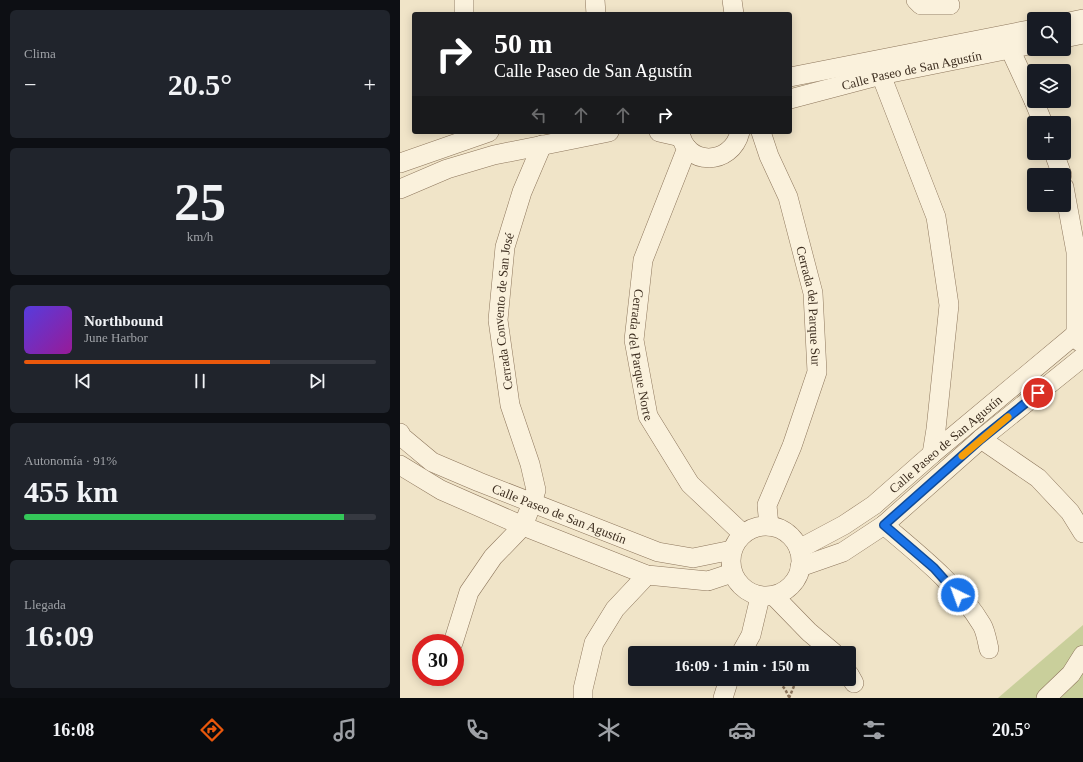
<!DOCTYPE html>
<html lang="es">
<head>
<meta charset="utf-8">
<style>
	:root { --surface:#171b24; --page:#20242c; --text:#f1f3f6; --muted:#9ea1a6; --line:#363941; --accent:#ea580c }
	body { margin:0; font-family:Georgia,serif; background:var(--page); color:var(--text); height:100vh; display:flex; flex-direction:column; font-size:15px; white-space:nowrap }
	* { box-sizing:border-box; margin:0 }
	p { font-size:13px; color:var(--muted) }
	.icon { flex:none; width:22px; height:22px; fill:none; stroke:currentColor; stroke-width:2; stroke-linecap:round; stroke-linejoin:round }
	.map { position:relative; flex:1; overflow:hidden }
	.details { display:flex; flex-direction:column; gap:10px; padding:10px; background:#0d0f14; width:400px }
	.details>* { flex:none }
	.guide { position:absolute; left:12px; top:12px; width:380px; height:122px; border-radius:4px; box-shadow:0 2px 10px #0003; background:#202124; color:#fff; overflow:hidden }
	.fabs { position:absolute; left:627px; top:12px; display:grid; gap:8px }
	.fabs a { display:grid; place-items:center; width:44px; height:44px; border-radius:4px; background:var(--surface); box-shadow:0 2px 10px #0003; font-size:20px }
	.speed { position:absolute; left:12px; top:634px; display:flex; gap:8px; font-size:20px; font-weight:700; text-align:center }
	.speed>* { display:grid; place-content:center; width:52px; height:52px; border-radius:50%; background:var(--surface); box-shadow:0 2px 10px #0003; line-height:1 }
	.speed .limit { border:6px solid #d22; background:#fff; color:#111 }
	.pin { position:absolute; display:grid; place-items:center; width:34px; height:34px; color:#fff; margin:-17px; border:2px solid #fff; border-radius:50%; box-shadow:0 1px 4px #0007 }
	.me { position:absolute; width:44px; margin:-22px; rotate:318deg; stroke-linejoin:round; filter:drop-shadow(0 0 3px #0008) }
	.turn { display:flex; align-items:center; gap:14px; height:84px; padding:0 16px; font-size:18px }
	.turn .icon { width:52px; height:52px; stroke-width:2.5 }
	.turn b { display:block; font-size:28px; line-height:34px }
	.lanes { display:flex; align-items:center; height:38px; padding:0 16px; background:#0003; justify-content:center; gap:20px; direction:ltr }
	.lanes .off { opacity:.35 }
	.big { font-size:30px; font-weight:700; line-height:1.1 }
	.details .widget { flex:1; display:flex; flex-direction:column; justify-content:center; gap:6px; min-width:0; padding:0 14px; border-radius:6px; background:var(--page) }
	.details .dial { align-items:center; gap:0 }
	.dial b { font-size:52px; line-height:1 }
	.song { display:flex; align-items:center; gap:12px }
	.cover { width:48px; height:48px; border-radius:6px; background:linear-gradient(135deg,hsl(250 70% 55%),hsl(300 70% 35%)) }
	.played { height:4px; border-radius:2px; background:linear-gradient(90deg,var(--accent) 70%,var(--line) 70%) }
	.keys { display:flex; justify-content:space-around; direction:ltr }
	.heat { display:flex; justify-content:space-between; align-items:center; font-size:22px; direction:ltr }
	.charge { height:6px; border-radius:3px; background:linear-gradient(90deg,#34c759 91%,var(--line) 0) }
	.trip { position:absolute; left:228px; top:646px; width:228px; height:40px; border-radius:4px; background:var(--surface); box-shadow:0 2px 10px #0003; font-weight:700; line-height:40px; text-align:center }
	.dock { display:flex; height:64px; justify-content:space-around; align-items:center; background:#090b0e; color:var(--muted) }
	.dock .icon { width:28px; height:28px }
	.dock .current { color:var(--accent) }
	.dock b { font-size:18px; color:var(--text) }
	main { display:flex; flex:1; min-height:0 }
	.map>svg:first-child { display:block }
	.green { fill:#c9cf9b }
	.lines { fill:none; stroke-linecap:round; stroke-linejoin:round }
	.minor-casing { stroke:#8d765c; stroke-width:20 }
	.path { stroke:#8d765c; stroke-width:2.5; stroke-dasharray:3 2; stroke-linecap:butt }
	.minor { stroke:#faf1dc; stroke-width:19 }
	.route-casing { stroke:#114b97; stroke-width:10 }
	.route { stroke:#1a73e8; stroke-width:7 }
	.slow { stroke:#f59e0b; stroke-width:7 }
	.labels { text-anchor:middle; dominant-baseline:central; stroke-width:4; stroke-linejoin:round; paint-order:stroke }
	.street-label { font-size:13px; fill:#3d2e20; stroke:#f7eed8 }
</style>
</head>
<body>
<main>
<section class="details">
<div class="widget"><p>Clima</p>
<div class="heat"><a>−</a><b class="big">20.5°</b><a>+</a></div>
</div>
<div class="widget dial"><b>25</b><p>km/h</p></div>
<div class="widget">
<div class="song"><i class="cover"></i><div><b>Northbound</b><p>June Harbor</p></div></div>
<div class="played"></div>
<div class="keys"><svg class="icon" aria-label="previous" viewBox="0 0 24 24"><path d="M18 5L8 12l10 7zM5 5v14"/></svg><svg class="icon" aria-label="pause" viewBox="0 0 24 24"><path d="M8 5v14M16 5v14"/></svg><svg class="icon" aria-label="next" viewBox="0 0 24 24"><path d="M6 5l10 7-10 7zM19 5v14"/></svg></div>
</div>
<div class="widget"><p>Autonomía · 91%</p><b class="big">455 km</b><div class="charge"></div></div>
<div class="widget"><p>Llegada</p><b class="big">16:09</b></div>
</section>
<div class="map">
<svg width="683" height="698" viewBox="0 0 683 698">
	<rect width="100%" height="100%" fill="#f0e4c8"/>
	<!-- green -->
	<polygon class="green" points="683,625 683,698 598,698"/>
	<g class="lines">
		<defs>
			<g id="minor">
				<polyline points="195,0 196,14"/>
				<polyline points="332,0 334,14"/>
				<polyline points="516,0 521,5 550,5"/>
				<polyline points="64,14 64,0"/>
				<polyline points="664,23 683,19"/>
				<polyline points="664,38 683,34"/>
				<polyline points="610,49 634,101"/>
				<polyline points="481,75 536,217 549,305 536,429 532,454"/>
				<polyline points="390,77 634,29"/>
				<path id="s1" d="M390 99 481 75 634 44"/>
				<polyline points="634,101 643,123"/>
				<polyline points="259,132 281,137"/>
				<path d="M280 132C285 166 331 167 340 132"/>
				<path id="s2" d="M361 132 369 156 388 197 413 293 417 372 392 446 367 505 369 526"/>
				<path id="s3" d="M287 148 243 260 234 340 248 416 290 484 343 534"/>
				<polyline points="654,153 662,175"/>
				<polyline points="0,163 89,132"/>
				<polyline points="664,187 676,252 676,334 680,342"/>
				<polyline points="0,189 47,169 94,155 209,132"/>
				<path id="s4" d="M0 433 2 437 32 462 79 482 258 552 293 558 332 550"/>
				<polyline points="581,439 638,478 670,512 683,533"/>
				<polyline points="0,465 41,490 123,526 247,575 308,581 332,573"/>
				<path d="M484 525C518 554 559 586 582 625 586 632 587 641 589 649"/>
				<circle cx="366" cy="561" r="35"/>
				<path id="s5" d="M399 549 444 525 474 505 532 454 683 328"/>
				<polyline points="400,567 443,552 484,525 581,439 683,357"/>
				<polyline points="374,596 409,632 434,653"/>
				<path id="s6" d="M53 643 69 592 93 557 123 526 132 503 136 490 130 464 110 405 98 320 105 247 122 192 142 145"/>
				<polyline points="341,653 351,635 360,597"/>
				<polyline points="449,674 454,683"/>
				<polyline points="183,698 183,689 194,643 215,609 247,575"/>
				<polyline points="323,698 329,679"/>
				<polyline points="646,698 671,674 683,655"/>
			</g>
		</defs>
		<!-- minor casing -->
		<use href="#minor" class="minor-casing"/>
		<!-- path -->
		<g class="path">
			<polyline points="376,679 385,689 389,697"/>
			<polyline points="389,698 397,679"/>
		</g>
		<!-- minor -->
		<use href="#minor" class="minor"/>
	</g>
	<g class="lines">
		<defs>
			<polyline id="route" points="558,595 534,568 484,525 581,439 638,393"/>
		</defs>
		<!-- route casing -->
		<use href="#route" class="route-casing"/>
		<!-- route -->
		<use href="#route" class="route"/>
		<!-- slow -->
		<polyline class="slow" points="562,456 608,417"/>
	</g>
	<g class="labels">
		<!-- street labels -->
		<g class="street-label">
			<text stroke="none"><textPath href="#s1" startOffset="125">Calle Paseo de San Agustín</textPath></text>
			<text stroke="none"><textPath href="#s2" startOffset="182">Cerrada del Parque Sur</textPath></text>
			<text stroke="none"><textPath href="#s6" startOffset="361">Cerrada Convento de San José</textPath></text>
			<text stroke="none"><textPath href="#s3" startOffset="216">Cerrada del Parque Norte</textPath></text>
			<text stroke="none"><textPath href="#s5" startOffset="181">Calle Paseo de San Agustín</textPath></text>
			<text stroke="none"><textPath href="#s4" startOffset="181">Calle Paseo de San Agustín</textPath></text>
		</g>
	</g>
</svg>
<div class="fabs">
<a><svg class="icon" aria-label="search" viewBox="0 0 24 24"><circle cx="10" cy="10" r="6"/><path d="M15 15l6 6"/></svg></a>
<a><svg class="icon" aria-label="layers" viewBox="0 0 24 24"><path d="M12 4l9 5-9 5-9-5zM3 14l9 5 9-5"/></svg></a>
<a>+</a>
<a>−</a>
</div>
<div class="speed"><div class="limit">30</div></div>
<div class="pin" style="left:638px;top:393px;background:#d93025"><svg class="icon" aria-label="arrive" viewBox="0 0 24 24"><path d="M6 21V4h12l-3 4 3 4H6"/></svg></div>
<svg class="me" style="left:558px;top:595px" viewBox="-20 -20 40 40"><circle r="17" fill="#1a73e8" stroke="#fff" stroke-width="3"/><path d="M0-11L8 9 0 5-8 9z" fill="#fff"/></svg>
<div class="trip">16:09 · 1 min · 150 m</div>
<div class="guide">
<div class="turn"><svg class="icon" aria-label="right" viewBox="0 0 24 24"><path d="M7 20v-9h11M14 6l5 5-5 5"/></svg><div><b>50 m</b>Calle Paseo de San Agustín</div></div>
<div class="lanes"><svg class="icon off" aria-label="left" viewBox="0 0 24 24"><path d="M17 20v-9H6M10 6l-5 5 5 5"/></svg><svg class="icon off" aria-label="ahead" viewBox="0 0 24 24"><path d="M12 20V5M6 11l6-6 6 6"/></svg><svg class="icon off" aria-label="ahead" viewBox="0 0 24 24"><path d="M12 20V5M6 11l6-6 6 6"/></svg><svg class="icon" aria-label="right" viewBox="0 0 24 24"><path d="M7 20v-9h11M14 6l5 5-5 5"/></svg></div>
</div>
</div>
</main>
<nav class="dock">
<b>16:08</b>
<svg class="icon current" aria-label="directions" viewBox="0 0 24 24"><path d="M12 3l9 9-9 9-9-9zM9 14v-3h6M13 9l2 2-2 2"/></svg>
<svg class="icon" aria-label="music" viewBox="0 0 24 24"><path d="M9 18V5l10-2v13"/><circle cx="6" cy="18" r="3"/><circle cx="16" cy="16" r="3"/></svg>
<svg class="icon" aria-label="phone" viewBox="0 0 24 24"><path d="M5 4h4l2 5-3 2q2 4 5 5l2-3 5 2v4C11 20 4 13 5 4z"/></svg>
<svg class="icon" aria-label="climate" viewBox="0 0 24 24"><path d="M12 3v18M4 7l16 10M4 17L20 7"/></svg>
<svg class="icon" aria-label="car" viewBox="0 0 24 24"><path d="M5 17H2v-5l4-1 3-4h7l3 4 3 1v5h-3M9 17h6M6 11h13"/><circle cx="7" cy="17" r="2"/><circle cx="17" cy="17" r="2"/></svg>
<svg class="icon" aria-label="filters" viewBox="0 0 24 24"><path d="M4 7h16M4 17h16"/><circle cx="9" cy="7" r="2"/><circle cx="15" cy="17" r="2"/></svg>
<b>20.5°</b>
</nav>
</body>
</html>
